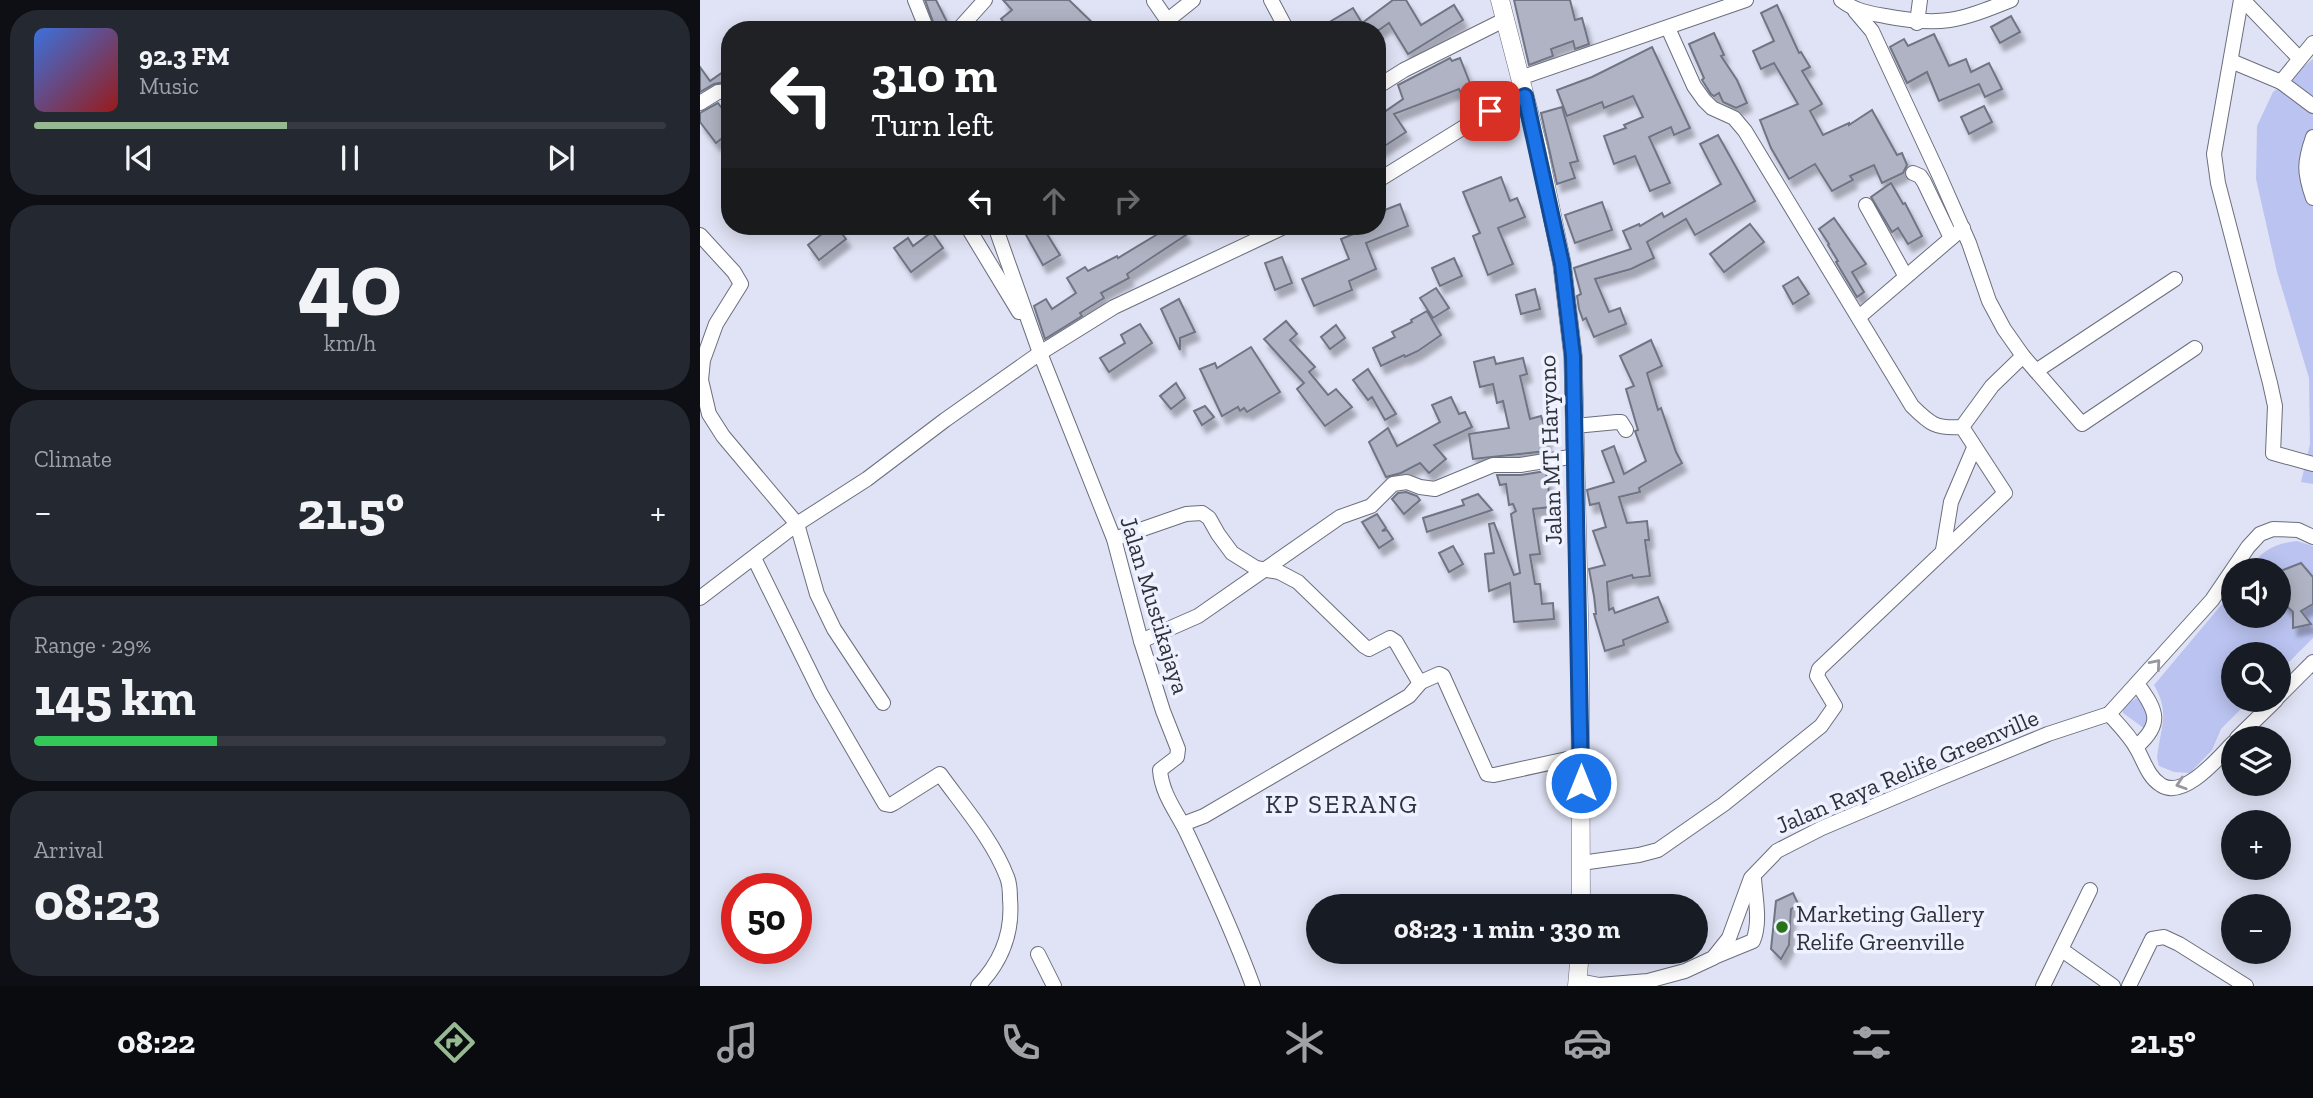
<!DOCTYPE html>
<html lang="en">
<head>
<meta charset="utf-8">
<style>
	:root { --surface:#171b24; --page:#242831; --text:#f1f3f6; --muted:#9ea1a6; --line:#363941; --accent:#97b992 }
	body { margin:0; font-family:"Zilla Slab",serif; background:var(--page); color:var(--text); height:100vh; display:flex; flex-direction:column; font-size:26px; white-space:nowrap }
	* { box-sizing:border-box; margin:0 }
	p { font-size:23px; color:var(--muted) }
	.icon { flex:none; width:38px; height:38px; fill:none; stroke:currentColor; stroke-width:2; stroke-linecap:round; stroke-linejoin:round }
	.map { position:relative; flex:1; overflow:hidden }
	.side { display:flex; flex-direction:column; gap:10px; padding:10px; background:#0d0f14; width:700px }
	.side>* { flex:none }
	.banner { position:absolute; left:21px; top:21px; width:665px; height:214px; border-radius:28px; box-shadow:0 4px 18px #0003; background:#202124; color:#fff; overflow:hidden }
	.tools { position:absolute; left:1521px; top:558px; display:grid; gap:14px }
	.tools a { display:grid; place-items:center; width:70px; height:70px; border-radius:50%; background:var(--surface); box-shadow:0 4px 18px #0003; font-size:35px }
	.speed { position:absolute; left:21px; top:873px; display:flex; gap:14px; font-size:35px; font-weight:700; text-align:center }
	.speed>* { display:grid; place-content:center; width:91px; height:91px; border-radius:50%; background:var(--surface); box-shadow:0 4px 18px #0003; line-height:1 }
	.speed .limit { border:10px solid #d22; background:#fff; color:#111 }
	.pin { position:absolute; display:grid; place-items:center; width:60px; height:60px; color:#fff; margin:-30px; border-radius:14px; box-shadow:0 4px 10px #0006 }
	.me { position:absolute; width:77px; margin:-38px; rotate:0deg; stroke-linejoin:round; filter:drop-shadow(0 0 5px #0008) }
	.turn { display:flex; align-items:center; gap:24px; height:147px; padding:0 35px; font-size:32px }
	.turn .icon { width:91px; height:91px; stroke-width:2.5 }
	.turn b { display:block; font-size:49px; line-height:60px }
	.lanes { display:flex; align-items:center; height:66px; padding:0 35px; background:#0003; justify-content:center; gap:35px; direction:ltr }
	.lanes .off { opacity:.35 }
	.big { font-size:52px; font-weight:800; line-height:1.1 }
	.side .tile { flex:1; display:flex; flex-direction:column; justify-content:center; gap:10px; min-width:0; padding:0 24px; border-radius:28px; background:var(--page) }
	.side .dial { align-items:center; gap:0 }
	.dial b { font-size:91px; line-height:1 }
	.song { display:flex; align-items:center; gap:21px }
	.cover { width:84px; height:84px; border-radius:10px; background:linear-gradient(135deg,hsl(220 70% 55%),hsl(0 70% 35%)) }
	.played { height:7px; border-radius:4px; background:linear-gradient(90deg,var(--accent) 40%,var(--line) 40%) }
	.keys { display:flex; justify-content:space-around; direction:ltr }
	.heat { display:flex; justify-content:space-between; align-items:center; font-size:38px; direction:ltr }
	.charge { height:10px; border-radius:5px; background:linear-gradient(90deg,#34c759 29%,var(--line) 0) }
	.trip { position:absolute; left:606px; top:894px; width:402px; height:70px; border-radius:35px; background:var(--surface); box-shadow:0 4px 18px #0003; font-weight:800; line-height:70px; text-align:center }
	.tab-bar { display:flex; height:112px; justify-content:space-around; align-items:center; background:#090b0e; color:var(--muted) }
	.tab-bar .icon { width:49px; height:49px }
	.tab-bar .on { color:var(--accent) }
	.tab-bar b { font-size:32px; color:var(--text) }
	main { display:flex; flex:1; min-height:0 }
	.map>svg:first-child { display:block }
	.green { fill:#bbc4f1 }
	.building { fill:#afb3c3; stroke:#707483; stroke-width:2; filter:url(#shadow) }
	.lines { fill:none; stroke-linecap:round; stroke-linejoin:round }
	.minor-casing { stroke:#6b6e7d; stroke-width:16 }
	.major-casing { stroke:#6b6e7d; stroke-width:19 }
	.minor { stroke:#fff; stroke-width:14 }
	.major { stroke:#fff; stroke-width:18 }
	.oneway { stroke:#98989c }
	.route-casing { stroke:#114b97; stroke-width:18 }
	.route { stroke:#1a73e8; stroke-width:12 }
	.poi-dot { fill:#297317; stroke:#eef1ff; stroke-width:2.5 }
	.labels { text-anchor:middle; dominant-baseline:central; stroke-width:7; stroke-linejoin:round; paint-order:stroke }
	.street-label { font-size:24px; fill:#303138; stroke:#eef1ff }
	.poi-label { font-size:24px; fill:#303138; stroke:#eef1ff; text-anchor:start }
	.neighbourhood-label { font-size:26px; letter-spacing:2px; fill:#2e313e; stroke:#eef1ff }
</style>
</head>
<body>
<main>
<section class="side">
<div class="tile">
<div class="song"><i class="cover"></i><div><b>92.3 FM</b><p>Music</p></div></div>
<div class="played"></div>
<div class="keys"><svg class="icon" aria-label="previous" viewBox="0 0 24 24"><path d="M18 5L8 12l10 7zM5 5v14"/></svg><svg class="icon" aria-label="pause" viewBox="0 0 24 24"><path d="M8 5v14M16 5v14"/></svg><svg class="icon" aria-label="next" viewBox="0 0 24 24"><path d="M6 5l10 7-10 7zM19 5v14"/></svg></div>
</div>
<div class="tile dial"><b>40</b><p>km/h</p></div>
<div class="tile"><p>Climate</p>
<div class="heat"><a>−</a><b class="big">21.5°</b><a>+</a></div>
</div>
<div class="tile"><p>Range · 29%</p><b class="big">145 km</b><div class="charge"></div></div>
<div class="tile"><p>Arrival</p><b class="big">08:23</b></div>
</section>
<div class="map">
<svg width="1613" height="986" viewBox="0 0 1613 986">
	<defs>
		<filter id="shadow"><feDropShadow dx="4.5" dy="8" stdDeviation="2" flood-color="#0004"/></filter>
	</defs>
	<rect width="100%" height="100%" fill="#e0e3f5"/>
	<!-- green -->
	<g class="green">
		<polygon points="1613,59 1613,484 1601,482 1610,444 1609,378 1577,272 1556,179 1557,126 1573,92"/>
		<path d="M1597 541 1613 546V638L1579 672 1578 654H1533V700H1550L1521 729 1512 750 1490 773 1474 772 1459 766 1457 758C1460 727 1471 715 1454 685L1533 591V616H1578V570H1549C1560 551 1575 543 1597 541Z"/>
		<polygon points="1436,698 1442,699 1450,714 1445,729 1423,713 1423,708"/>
	</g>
	<!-- building -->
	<g class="building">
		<polygon points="225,0 236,0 249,26 249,30 236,30"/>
		<polygon points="303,0 369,0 400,30 310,30 301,19 312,10"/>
		<polygon points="693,0 706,0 721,25 754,5 763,20 708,54 689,23 679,30 616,30 653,8 662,23"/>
		<polygon points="814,0 870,0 875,20 882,18 889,44 875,49 873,41 851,49 853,56 829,65"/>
		<polygon points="1077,5 1099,53 1101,52 1110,67 1102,71 1122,104 1110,111 1123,135 1149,123 1149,125 1172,110 1197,155 1202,153 1207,165 1203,173 1182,183 1174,165 1150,176 1153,180 1132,191 1115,164 1089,179 1071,148 1060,120 1098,104 1074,63 1061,69 1053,51 1074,41 1061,13"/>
		<polygon points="1311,16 1320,32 1300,43 1291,27"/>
		<polygon points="1014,33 1024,55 1021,56 1037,80 1047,103 1036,108 1023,102 1019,93 1014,96 1011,94 1002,80 1004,78 989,44"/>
		<polygon points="1234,34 1249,66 1266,59 1271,72 1289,63 1302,89 1285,97 1279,84 1239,101 1227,72 1207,83 1190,47 1204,39 1208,46"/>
		<polygon points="952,47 990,128 974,135 971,127 949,137 970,183 950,191 935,156 914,164 904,136 926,128 924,125 943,117 933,96 904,108 902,102 867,116 857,90 892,77"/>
		<polygon points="750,58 752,61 760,58 777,101 766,106 759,89 694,114 706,132 677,151 677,117 703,99 698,85"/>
		<polygon points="0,67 10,81 30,67 30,81 14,84 0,92"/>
		<polygon points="18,103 30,119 30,132 16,143 0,122 0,113"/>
		<polygon points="1284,106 1292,122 1269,134 1261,117"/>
		<polygon points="862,107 878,161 870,163 875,178 857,184 841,113"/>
		<polygon points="1018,135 1055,201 995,235 986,219 947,242 954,258 931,269 895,279 909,312 920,308 926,324 894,337 886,318 883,320 879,309 877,296 881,294 874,268 931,249 923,231 939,224 940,226 962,213 964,217 1021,184 1000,144"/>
		<polygon points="801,177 810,201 817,198 825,217 798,228 813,264 788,275 773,236 780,233 763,192"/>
		<polygon points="1191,183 1203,204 1205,203 1222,236 1208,244 1198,228 1192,232 1171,197"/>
		<polygon points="902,202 912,230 875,243 865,215"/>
		<polygon points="700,204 708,226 666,243 676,269 649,281 652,290 614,306 602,279 649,259 641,239 666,229 665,226 677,226 677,213"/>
		<polygon points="1134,218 1166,264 1152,272 1164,292 1157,297 1136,262 1138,261 1128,245 1129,244 1119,229"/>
		<polygon points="1050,224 1064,242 1024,272 1010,254"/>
		<polygon points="132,226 136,226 146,239 119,260 108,245"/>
		<polygon points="342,226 360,255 343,265 326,235"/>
		<polygon points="457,226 481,226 486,235 427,274 429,278 401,293 404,298 380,313 382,316 345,339 334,306 346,299 352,309 376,293 367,278 385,267 388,271 417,256 418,258 461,232"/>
		<polygon points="232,232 243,248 211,272 194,248 208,238 213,246"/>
		<polygon points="582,257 592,283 575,290 565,263"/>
		<polygon points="754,258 762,276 740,286 732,268"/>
		<polygon points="1098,277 1109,294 1093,304 1083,286"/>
		<polygon points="736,288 749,308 733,318 720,298"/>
		<polygon points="835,289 840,309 821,314 816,295"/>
		<polygon points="479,299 495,332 480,338 480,350 461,309"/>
		<polygon points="727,311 741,335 718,351 705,357 704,355 681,366 673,348 695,337 692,332 712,322 711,320"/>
		<polygon points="586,321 597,334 590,340 615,367 609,372 628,395 636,389 652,407 625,426 597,389 604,383 564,339"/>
		<polygon points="440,324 452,343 409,372 400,358 425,343 421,335"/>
		<polygon points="636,325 645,338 630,349 621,337"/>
		<polygon points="951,340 962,366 947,373 958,410 961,408 976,452 982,463 939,488 940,492 919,497 927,523 947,521 949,540 945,540 950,576 933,578 932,575 907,582 909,610 913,608 915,613 958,597 968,622 923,640 924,645 905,651 894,614 896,614 894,596 889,569 905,565 893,531 906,527 899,503 890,505 887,490 914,482 902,451 914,446 924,474 946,461 935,431 938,430 926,389 934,386 920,356"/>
		<polygon points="551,347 580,392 547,412 544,408 540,411 538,407 522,416 500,369 515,363 517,368"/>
		<polygon points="794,357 796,364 823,358 827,374 820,376 830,419 841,416 848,438 845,439 847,451 773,459 769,434 809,428 803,401 797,403 793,384 780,387 774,362"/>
		<polygon points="668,369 696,414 685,420 672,397 668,400 653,380"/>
		<polygon points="476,383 485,398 471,409 460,396"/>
		<polygon points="751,397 759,414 765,412 772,427 734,445 746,459 729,473 720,463 701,473 686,477 669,442 688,428 697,446 740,422 732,405"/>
		<polygon points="505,406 514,417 502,425 494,411"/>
		<polygon points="846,471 851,507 833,509 840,554 830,555 835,584 840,584 842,604 853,603 854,619 814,622 810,583 789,591 785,554 794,553 789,524 794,523 814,575 820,573 811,514 816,511 813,504 809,505 806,484 800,485 797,475 821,475"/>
		<polygon points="706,492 717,496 720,500 704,514 692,499 698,493"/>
		<polygon points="778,494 792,510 727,532 723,518 764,505 762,500"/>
		<polygon points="677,514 686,528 682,531 687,530 693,539 679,548 662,522"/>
		<polygon points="753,546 763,564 749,572 739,553"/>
		<polygon points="1601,563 1613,577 1613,604 1601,611 1611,624 1593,628 1593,612 1578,598 1578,572"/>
		<polygon points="1093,893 1099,906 1091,909 1089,945 1081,959 1071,949 1076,901"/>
	</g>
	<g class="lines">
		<defs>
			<g id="minor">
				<polyline points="215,0 227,30"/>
				<polyline points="571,0 587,30"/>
				<path d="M1141 0C1155 11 1168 13 1185 16 1241 27 1259 21 1311 0"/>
				<polyline points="1541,0 1514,154 1518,183 1570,383 1575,406 1573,453 1613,464"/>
				<polyline points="1543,0 1599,58"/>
				<polyline points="454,1 474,30"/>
				<polyline points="1155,11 1172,31 1239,175 1269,243 1289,301 1304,329 1323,356 1382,424 1495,348"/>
				<polyline points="468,20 493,0"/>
				<polyline points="1217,23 1220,0"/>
				<polyline points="258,30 285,0"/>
				<polyline points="1531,61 1581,82 1613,106"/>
				<polyline points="820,78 1046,0"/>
				<polyline points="1581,82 1613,43"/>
				<polyline points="677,87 704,70 806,19"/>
				<polyline points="0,103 18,92 30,91"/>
				<path d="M1613 137C1604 163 1604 172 1613 198"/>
				<polyline points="1213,173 1220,176 1224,182 1251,238"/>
				<polyline points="677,181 790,111 825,96"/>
				<polyline points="1166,205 1205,275"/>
				<polyline points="267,226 319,312"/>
				<path d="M295 226 340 353 414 539 441 641 463 711 478 749 477 757 460 770C462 795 477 812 487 833 511 884 534 934 553 986"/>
				<polyline points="0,235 34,272 41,284 16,324 3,360 1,380 9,414 23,436 97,524 117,594 134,629 183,703"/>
				<polyline points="1159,317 1263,228"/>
				<polyline points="1336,371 1475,279"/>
				<polyline points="875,426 917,422 921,422 926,430"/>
				<polyline points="1262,427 1292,386 1323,356"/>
				<polyline points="414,539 486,514 502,513 509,518 518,534 532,553 556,568 579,572 598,582 664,646 669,649 690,638 696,642 718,680 721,682 739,674 743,676 787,774 794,775 881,756"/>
				<polyline points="1243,550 1251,502 1274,448"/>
				<path d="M54 558 121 694 185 804 190 805 194 803 240 774C263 806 293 840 307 877 310 884 310 892 310 899 313 933 301 962 278 986"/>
				<polyline points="0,598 97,524 167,479 245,420 340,353 414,307 586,226"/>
				<polyline points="441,641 498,616 640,517 671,506 693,484 707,482 720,487 735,489 793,465 820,465 876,456"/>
				<polyline points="1578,697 1613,662"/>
				<path d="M1409 714C1419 725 1430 736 1437 749 1444 761 1448 777 1461 785 1484 800 1519 757 1533 743"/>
				<polyline points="1537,738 1576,700"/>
				<path d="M1436 747C1463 724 1457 711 1438 685"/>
				<polyline points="483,824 504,816 709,696 721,682"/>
				<path d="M881 863 939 855 958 850 1024 804 1121 726 1135 706 1117 676 1119 669 1305 493 1262 427C1236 429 1230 424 1212 406L1045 131 1034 118 1012 108 1004 100 994 86 968 28"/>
				<polyline points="1362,950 1413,986"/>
				<polyline points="338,954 354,986"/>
				<path d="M1014 957 1053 941C1061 922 1055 897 1054 878"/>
				<polyline points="878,981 899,985 948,981 985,971 1013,958 1029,938 1051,878 1077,851 1122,828 1238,779 1348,734 1409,714 1512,600 1548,547 1560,534 1573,529 1598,530 1613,537"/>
				<polyline points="1343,986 1390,890"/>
				<polyline points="1429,986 1452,939 1464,937 1479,944 1546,986"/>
			</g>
			<g id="major">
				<polyline points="800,0 838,147 862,264 873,356 880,656 881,906"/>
				<polyline points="877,986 880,952"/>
			</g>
		</defs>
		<!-- minor casing -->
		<use href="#minor" class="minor-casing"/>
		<!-- major casing -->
		<use href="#major" class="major-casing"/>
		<!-- minor -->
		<use href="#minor" class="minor"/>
		<!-- major -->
		<use href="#major" class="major"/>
	</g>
	<!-- one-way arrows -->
	<defs><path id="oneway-chevron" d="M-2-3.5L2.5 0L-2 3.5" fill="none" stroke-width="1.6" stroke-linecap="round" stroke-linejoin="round" transform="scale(1.75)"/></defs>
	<g class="oneway">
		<use href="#oneway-chevron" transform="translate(1456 664) rotate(-49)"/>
		<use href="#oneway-chevron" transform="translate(1481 784) rotate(162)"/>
	</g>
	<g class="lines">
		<defs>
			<polyline id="route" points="790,111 825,96 862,264 873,356 881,783"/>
		</defs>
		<!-- route casing -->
		<use href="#route" class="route-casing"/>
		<!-- route -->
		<use href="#route" class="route"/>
	</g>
	<!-- markers -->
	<circle class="poi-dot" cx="1082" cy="927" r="7"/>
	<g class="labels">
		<!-- street labels -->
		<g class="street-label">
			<text transform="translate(850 450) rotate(-92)">Jalan MT Haryono</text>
			<text transform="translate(455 605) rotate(73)">Jalan Mustikajaya</text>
			<text transform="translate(1207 771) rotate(-23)">Jalan Raya Relife Greenville</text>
		</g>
		<!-- poi labels -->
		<g class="poi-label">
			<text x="1096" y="913">Marketing Gallery<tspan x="1096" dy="28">Relife Greenville</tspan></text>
		</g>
		<!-- neighbourhood labels -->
		<g class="neighbourhood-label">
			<text x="642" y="804">KP SERANG</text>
		</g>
	</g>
</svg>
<div class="tools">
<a><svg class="icon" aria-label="sound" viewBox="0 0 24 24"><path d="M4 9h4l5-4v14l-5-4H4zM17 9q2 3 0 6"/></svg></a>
<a><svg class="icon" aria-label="search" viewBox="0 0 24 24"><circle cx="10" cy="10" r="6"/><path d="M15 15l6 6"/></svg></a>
<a><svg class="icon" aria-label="layers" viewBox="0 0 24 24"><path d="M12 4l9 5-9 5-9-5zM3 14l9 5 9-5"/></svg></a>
<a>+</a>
<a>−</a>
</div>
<div class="speed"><div class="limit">50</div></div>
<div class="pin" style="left:790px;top:111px;background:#d93025"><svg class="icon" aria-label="arrive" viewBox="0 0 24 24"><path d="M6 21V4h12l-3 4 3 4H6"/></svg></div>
<svg class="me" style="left:881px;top:783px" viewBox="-20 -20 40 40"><circle r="17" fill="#1a73e8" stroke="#fff" stroke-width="3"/><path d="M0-11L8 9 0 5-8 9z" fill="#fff"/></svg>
<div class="trip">08:23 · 1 min · 330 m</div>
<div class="banner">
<div class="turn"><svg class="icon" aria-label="left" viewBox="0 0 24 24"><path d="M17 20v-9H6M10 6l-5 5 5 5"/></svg><div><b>310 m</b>Turn left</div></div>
<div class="lanes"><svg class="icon" aria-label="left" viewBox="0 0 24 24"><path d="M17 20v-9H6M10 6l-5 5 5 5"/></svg><svg class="icon off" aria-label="ahead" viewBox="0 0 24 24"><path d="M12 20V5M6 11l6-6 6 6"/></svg><svg class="icon off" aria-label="right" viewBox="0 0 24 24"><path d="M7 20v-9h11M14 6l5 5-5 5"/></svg></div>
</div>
</div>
</main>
<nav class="tab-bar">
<b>08:22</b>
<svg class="icon on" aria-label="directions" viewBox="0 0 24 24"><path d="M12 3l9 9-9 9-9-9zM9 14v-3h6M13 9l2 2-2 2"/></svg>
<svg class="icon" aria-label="music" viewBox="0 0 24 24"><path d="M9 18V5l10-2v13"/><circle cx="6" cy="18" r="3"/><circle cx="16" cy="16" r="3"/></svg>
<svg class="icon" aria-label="phone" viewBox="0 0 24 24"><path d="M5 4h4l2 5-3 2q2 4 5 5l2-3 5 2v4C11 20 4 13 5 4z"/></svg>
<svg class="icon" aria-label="climate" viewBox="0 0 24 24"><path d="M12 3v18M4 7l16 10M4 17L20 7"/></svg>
<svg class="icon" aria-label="car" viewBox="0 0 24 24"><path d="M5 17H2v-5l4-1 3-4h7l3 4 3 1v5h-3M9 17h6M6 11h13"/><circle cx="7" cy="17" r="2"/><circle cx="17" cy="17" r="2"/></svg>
<svg class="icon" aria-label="filters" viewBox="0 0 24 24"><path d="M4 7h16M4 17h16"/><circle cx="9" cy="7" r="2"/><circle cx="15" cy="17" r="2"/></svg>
<b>21.5°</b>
</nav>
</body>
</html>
